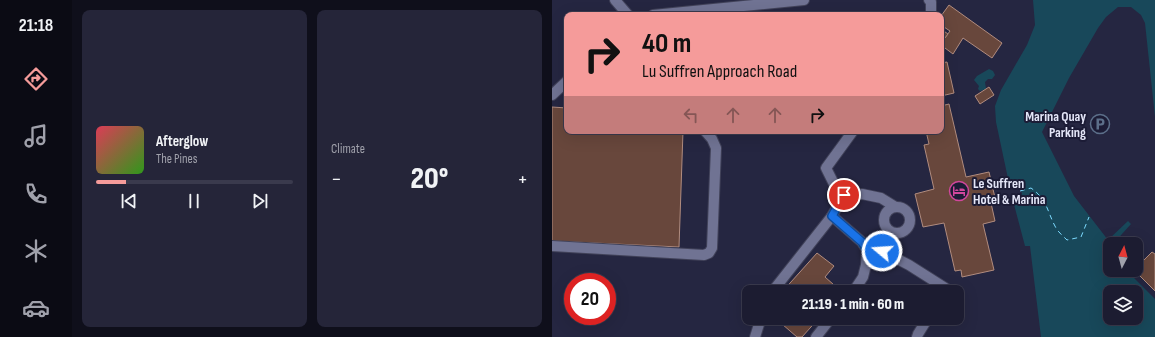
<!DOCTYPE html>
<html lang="en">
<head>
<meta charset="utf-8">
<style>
	:root { --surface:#1c1c31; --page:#252539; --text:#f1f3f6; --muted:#a0a1ab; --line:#3a3a4d; --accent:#f59b9a }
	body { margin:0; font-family:"Sofia Sans Condensed",sans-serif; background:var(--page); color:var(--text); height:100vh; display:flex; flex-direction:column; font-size:15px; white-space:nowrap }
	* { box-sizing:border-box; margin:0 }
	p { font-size:13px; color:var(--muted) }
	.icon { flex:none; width:22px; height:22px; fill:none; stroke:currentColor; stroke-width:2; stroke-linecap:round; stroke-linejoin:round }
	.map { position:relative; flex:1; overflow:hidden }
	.panel { display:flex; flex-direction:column; gap:10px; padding:10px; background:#0f0f1b; width:480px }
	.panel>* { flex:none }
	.guide { position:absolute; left:12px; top:12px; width:380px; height:122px; border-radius:8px; box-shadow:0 4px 16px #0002,0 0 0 1px var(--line); background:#f59b9a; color:#111; overflow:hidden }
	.needle { width:26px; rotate:6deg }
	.fabs { position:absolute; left:551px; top:237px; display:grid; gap:8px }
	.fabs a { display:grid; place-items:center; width:40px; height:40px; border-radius:8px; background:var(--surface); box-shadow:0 4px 16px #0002,0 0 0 1px var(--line); font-size:20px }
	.speed { position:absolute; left:12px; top:273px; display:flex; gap:8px; font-size:20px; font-weight:700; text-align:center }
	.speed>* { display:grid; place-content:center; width:52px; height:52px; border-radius:50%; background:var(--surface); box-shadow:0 4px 16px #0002,0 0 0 1px var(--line); line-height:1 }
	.speed .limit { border:6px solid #d22; background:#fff; color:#111 }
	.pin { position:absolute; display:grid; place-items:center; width:34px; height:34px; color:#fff; margin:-17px; border:2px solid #fff; border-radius:50%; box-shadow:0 1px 4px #0007 }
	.me { position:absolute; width:44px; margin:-22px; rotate:288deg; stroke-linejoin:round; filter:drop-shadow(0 0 3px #0008) }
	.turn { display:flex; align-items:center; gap:14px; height:84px; padding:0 12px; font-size:18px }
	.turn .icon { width:52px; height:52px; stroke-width:2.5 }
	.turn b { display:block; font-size:28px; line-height:34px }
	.lanes { display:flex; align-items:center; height:38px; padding:0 12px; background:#0003; justify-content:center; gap:20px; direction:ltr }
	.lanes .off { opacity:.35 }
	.big { font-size:30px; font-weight:800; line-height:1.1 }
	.panel .card { flex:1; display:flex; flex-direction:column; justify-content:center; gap:6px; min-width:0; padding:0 14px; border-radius:8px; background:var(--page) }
	.song { display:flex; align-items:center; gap:12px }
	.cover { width:48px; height:48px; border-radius:6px; background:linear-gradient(135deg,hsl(350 70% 55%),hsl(110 70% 35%)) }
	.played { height:4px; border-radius:2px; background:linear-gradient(90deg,var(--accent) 15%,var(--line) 15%) }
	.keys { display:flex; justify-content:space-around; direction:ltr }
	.heat { display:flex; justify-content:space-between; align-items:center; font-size:22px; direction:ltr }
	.panel .tiles { flex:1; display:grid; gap:10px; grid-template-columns:repeat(2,1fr) }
	.trip { position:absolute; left:190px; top:285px; width:222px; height:40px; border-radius:8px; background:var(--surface); box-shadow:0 4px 16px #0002,0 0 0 1px var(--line); font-weight:800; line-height:40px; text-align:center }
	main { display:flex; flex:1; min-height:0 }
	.menu { display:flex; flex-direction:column; width:72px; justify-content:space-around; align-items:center; background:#0b0b14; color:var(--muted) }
	.menu .icon { width:28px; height:28px }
	.menu .on { color:var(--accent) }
	.menu b { font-size:18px; color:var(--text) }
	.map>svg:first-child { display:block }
	.water { fill:#18485a; fill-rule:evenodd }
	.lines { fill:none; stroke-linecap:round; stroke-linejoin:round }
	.ferry { stroke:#7ddbff; stroke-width:1; stroke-dasharray:5 4; stroke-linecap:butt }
	.building { fill:#68473c; stroke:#b18c7f }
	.minor-casing { stroke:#414259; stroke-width:12 }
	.minor { stroke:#707393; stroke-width:10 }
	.route-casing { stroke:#114b97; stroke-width:10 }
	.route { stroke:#1a73e8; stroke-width:7 }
	.labels { text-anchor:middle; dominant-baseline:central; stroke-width:4; stroke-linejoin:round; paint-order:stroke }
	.poi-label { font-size:14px; font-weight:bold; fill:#e4e6f8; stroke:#1c1c36; text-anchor:end }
</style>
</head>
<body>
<main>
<nav class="menu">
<b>21:18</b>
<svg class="icon on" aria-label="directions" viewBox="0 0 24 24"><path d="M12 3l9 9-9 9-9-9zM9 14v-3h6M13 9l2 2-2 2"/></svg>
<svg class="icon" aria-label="music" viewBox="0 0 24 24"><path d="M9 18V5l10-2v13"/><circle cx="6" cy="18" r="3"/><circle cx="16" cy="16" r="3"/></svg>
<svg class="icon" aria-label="phone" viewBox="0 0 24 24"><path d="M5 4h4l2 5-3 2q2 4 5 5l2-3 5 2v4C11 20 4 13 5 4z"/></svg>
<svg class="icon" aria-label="climate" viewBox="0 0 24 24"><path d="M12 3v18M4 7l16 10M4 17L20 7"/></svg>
<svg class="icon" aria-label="car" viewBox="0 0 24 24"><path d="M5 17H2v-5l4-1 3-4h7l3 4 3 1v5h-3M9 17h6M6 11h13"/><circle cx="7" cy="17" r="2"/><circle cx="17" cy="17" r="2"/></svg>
</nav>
<section class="panel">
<div class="tiles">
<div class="card">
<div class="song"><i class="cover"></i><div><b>Afterglow</b><p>The Pines</p></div></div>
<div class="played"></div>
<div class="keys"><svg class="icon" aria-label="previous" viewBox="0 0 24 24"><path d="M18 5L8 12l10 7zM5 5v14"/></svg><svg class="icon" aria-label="pause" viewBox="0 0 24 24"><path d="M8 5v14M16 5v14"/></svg><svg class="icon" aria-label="next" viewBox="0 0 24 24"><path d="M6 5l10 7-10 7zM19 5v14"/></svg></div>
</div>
<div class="card"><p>Climate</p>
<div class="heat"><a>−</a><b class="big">20°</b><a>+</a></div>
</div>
</div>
</section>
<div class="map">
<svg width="603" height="337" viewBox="0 0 603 337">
	<rect width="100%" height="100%" fill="#252641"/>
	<!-- water -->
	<g class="water">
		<path d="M481 0H603V117L593 23 589 15 579 7H566L554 17 546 28 517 78 490 132 522 196 556 240 576 221 579 224 561 244H558V270H574L603 299V337H489L478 246H473L460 197 470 194 468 186 458 188 444 122 443 106 449 90 475 45 483 25ZM558 292H584V318H558Z"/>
		<polygon points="437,69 441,71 443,75 440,79 436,79 433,82 434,89 428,91 426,89 427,86 422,80 425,76"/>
	</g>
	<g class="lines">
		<!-- ferry -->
		<path class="ferry" d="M468 191 479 188C496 200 495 212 504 228 507 233 511 236 515 240L529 237 537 217"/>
	</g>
	<!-- building -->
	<g class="building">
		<polygon points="397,5 450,43 440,58 411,38 401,54 389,45 389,43 398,31 389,25 389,16"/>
		<polygon points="389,29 396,34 389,43"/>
		<polygon points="395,62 402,93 389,96 389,63"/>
		<polygon points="437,87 442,95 428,104 423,96"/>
		<polygon points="397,104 414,177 437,172 444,202 439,203 443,221 431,224 442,270 410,277 409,270 403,271 392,223 371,227 363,194 382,189 372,145 377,144 374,131 389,131 389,106"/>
		<polygon points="0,107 15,108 15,131 131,131 127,247 0,241"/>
		<polygon points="572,242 576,242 581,244 568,244"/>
		<polygon points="600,252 603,254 603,291 582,270 584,270 584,268"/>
		<polygon points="265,253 282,266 273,277 290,292 230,292"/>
		<polygon points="223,318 267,318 250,337 245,337"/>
	</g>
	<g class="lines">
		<defs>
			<g id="minor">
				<polyline points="63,0 76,15"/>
				<polyline points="377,0 379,2 379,15"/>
				<polyline points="101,15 252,0"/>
				<polyline points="0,95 15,81"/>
				<polyline points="301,131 274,168 282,184 292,195 310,194 329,198 342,206"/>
				<circle cx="345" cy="220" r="13"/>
				<polyline points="280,216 310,242 315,250 314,265 311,277 301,292"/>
				<polyline points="0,246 152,255 157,253 160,248 164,148 160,139 153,131"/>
				<polyline points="315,250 323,249 330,251 357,265 398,291 397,292"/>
				<polyline points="220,292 280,216 292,195"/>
				<polyline points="203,337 209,318"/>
				<polyline points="264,337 279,318"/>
				<polyline points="365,337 366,334 376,318"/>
			</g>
		</defs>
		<!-- minor casing -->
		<use href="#minor" class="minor-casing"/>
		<!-- minor -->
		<use href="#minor" class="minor"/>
	</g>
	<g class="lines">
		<defs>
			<polyline id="route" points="292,195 280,216 310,242 315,250 323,249 330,251"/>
		</defs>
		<!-- route casing -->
		<use href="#route" class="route-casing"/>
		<!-- route -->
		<use href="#route" class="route"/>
	</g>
	<!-- icons -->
	<defs>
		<symbol id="parking-ring" viewBox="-11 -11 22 22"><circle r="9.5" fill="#1c1c36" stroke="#5c6f8a" stroke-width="1.5"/><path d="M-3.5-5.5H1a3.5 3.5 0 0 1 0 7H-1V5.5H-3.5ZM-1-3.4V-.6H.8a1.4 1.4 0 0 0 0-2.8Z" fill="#5c6f8a"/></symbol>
		<symbol id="hotel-ring" viewBox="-11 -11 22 22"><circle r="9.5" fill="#1c1c36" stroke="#d1479c" stroke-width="1.5"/><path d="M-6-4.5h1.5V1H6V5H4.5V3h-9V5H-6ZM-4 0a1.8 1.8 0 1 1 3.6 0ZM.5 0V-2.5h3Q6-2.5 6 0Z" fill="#d1479c"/></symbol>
	</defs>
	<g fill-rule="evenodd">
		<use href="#parking-ring" x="537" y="113" width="22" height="22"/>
		<use href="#hotel-ring" x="396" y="180" width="22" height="22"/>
	</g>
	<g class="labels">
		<!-- poi labels -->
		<g class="poi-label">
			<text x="534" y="116">Marina Quay<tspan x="534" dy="16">Parking</tspan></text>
			<text x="421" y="183" text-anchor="start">Le Suffren<tspan x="421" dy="16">Hotel &amp; Marina</tspan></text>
		</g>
	</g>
</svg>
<div class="fabs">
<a><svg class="needle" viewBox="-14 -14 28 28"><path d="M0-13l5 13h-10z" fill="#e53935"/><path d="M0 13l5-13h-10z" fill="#a0a1ab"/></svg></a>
<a><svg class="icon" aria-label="layers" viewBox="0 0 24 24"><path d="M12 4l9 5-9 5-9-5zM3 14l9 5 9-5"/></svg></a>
</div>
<div class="speed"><div class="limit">20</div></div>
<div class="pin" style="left:292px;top:195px;background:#d93025"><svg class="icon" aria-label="arrive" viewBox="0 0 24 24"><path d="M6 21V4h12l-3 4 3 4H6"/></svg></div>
<svg class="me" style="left:330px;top:251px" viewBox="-20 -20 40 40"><circle r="17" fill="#1a73e8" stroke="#fff" stroke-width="3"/><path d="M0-11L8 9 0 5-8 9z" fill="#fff"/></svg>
<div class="trip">21:19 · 1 min · 60 m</div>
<div class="guide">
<div class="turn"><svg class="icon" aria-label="right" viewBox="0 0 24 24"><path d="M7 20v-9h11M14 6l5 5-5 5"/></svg><div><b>40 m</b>Lu Suffren Approach Road</div></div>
<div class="lanes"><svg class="icon off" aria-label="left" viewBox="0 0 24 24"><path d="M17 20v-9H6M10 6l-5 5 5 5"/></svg><svg class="icon off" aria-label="ahead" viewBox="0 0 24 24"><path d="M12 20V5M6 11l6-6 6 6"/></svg><svg class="icon off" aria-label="ahead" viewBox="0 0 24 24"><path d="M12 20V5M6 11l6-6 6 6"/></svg><svg class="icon" aria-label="right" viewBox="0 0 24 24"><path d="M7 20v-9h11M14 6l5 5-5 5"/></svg></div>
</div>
</div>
</main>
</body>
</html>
